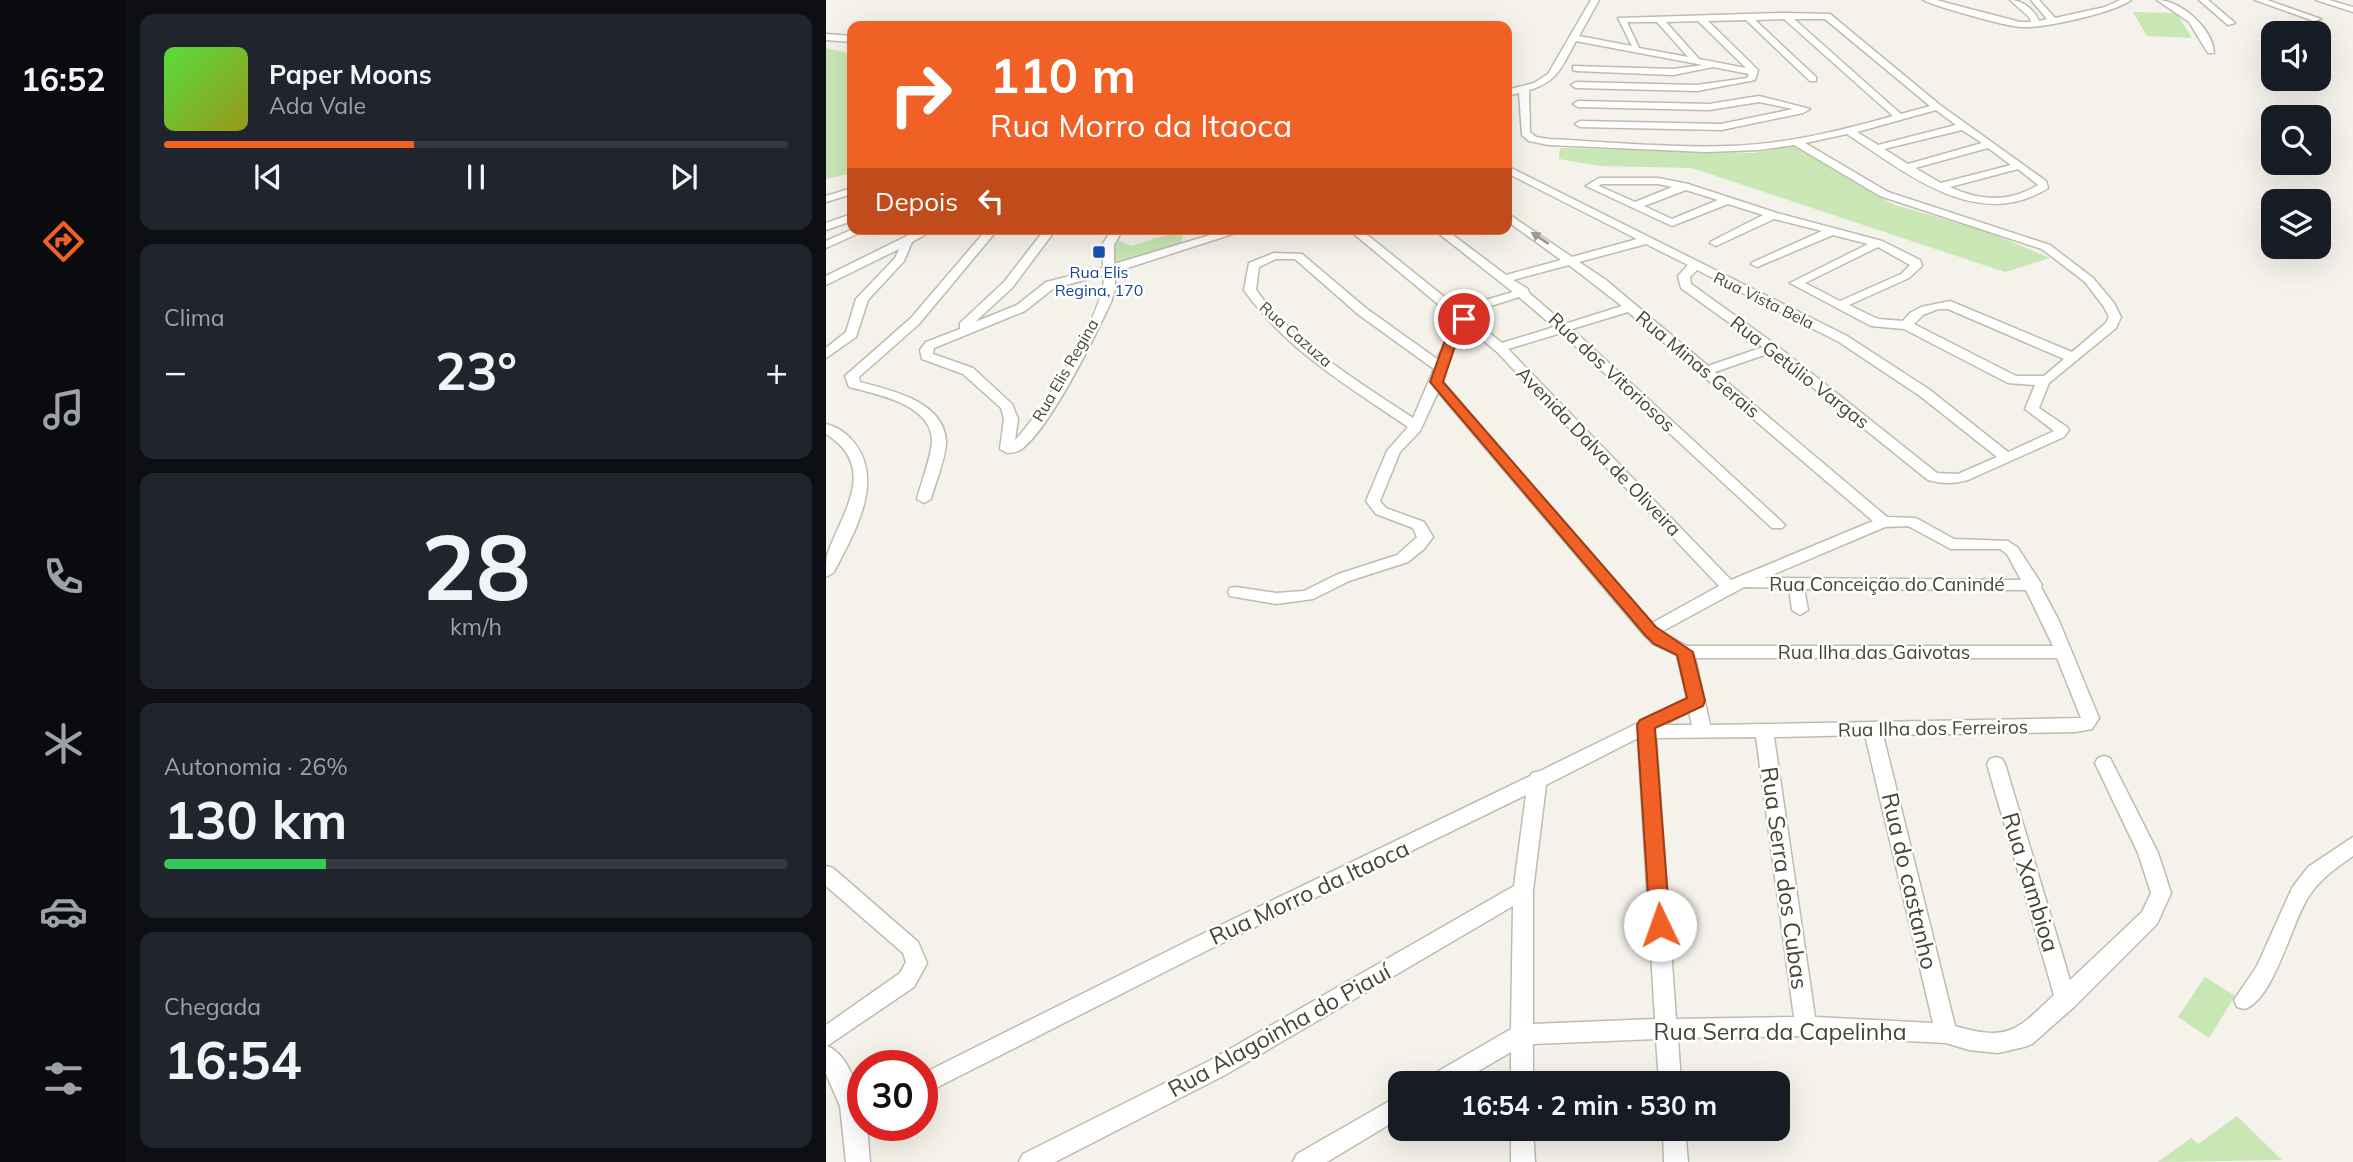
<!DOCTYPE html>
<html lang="pt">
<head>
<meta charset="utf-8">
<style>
	:root { --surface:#171b24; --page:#20242c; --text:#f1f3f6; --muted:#9ea1a6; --line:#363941; --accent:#f16024 }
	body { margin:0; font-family:Mulish,sans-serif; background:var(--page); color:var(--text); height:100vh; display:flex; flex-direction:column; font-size:26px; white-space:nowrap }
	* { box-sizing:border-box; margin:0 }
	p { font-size:23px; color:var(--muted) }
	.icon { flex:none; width:38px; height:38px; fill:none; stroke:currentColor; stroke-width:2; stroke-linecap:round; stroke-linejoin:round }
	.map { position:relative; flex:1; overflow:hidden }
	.panel { display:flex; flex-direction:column; gap:14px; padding:14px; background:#0d0f14; width:700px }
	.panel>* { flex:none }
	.banner { position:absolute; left:21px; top:21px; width:665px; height:214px; border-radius:14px; box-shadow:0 7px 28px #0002; background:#f16024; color:#fff; overflow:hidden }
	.fabs { position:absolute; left:1435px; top:21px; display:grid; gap:14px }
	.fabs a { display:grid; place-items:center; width:70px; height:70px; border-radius:14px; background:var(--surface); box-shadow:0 7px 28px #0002; font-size:35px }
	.speed { position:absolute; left:21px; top:1050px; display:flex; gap:14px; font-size:35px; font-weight:700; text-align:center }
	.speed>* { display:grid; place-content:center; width:91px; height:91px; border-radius:50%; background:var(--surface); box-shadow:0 7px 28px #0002; line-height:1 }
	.speed .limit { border:10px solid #d22; background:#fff; color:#111 }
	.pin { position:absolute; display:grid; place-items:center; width:60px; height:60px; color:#fff; margin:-30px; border:4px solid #fff; border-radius:50%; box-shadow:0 2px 7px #0007 }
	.me { position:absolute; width:77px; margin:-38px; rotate:357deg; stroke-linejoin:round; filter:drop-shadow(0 0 5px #0008) }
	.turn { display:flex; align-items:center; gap:24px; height:147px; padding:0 28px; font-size:32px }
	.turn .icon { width:91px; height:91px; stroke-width:2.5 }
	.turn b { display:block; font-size:49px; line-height:60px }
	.then { display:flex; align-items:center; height:66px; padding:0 28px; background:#0003; gap:14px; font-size:26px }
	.big { font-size:52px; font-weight:700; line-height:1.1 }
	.panel .widget { flex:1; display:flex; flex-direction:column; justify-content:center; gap:10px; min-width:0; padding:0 24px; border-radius:14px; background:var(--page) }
	.panel .dial { align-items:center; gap:0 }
	.dial b { font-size:91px; line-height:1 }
	.song { display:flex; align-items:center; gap:21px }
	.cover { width:84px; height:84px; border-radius:10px; background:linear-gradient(135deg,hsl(110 70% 55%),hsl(60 70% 35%)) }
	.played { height:7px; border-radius:4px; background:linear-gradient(90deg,var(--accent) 40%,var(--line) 40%) }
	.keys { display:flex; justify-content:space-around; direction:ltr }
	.heat { display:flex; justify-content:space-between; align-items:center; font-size:38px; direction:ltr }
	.charge { height:10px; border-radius:5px; background:linear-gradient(90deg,#34c759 26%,var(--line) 0) }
	.trip { position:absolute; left:562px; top:1071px; width:402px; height:70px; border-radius:14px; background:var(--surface); box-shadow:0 7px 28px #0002; font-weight:700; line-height:70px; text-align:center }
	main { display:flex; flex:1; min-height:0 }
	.tabs { display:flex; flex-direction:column; width:126px; justify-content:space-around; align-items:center; background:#090b0e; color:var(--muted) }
	.tabs .icon { width:49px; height:49px }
	.tabs .selected { color:var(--accent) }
	.tabs b { font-size:32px; color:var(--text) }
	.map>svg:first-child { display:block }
	.green { fill:#c9e6b5 }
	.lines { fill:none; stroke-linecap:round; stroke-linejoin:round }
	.minor-casing { stroke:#bfbcad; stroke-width:3 }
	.minor { fill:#fff; fill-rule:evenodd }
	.oneway { fill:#9a9892 }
	.route { fill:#f16024; stroke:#9d3e17; stroke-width:2 }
	.transit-dot { fill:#1a4fb4; stroke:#fff; stroke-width:2.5 }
	.labels { text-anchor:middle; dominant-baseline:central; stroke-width:5; stroke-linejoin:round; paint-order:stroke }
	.far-transit-label { font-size:16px; fill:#164399; stroke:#fff }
	.far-street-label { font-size:16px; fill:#484438; stroke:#fff }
	.street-label { font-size:19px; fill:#484438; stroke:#fff }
	.near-street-label { font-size:23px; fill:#484438; stroke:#fff }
</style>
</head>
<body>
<main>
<nav class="tabs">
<b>16:52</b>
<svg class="icon selected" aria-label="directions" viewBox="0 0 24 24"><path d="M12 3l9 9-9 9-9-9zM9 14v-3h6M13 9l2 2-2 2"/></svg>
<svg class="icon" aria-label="music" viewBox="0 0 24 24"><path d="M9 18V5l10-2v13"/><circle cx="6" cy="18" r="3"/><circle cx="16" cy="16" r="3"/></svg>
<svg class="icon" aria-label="phone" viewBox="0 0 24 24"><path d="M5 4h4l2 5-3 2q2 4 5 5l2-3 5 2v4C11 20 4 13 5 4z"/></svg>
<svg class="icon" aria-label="climate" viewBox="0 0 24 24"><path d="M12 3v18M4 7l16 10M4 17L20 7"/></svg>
<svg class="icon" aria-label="car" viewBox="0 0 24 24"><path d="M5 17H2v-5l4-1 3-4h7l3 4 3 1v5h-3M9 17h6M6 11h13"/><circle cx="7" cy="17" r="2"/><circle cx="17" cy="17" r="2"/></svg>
<svg class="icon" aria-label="filters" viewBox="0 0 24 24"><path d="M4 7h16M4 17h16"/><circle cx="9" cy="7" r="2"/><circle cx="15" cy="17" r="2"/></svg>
</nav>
<section class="panel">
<div class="widget">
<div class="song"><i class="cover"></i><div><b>Paper Moons</b><p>Ada Vale</p></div></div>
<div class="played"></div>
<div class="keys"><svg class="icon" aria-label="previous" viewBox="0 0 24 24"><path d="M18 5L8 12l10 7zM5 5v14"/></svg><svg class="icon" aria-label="pause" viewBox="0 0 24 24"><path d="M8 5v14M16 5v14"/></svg><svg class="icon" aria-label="next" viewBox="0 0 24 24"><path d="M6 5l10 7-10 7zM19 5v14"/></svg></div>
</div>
<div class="widget"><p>Clima</p>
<div class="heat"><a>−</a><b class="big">23°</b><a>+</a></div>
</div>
<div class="widget dial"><b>28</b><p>km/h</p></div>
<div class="widget"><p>Autonomia · 26%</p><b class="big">130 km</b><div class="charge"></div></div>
<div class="widget"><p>Chegada</p><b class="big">16:54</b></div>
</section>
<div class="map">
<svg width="1527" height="1162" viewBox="0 0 1527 1162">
	<rect width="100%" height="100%" fill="#f4f2ea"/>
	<!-- green -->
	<g class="green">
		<polygon points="1307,12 1350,13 1366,38 1321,36"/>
		<polygon points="0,48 26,54 26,173 0,179"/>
		<polygon points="967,146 1066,204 1162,232 1224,258 1179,272 866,168 775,166 733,159 734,148 927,153"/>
		<polygon points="347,233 357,236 354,245 289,265 288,250 292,240 305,246"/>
		<polygon points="1379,977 1409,996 1383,1038 1352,1017"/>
		<polygon points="1411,1116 1456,1160 1332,1162 1365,1138 1372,1144"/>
	</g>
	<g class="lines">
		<defs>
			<g id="minor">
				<path d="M765 0H773L753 36 806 46 792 18 958 13 1004 14 1114 105 1220 181 1222 188C1151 233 1079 172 1021 134L979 143 1062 192 1224 245 1267 278 1288 303 1295 317 1290 328 1223 383 1213 408 1241 427 1243 430 1238 437 1142 480C1127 484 1117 484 1102 480L944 353 889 372 1061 517 1090 518 1128 539 1182 541 1192 548 1216 585 1215 587 1233 621 1273 718 1266 729 1249 732 1057 735 1129 1026C1183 1042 1191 1030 1228 995L1161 764 1164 759 1170 757 1176 759 1179 764 1244 980 1316 912 1325 893 1312 853 1269 763 1272 758 1278 756 1284 758 1332 853 1345 893 1331 924 1248 1007 1206 1044 1198 1047 1172 1053 1143 1050 1120 1043 980 1036 852 1038 855 1083H833L830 1039 707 1044V1083H685V1052L632 1083H601L604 1076 685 1029 687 906 399 1075 229 1162H193L197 1154 383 1061 688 886 700 795 380 951 96 1095V1074L366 939 704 776 706 773 714 771 861 699 851 655 827 644 818 635 612 392 594 431 574 452 554 501 560 508 598 522 607 537 598 549 582 562 523 581 487 599 450 604 404 596 402 592 404 588 410 587 450 593 478 591 512 574 571 555 591 537 587 528 550 514 540 501 561 451 582 427C523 387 459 349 418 290L423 263 448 253 476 254 541 309 611 359 631 320 522 229H534L632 308 687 292 607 229H619L680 275 735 260 681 221V213L746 257 811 239 681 173V166L1021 336 1104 390 1182 452 1228 431 1199 409 1209 385 1182 383 1078 329 1045 326 964 283 1042 244 1007 235 931 267 925 264 927 262 996 231 948 219 890 246 884 243 886 241 937 215 902 204 846 226 760 186 773 178H832L862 184 951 213 1056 241 1094 260 1096 266 1083 278 1023 305 1052 319 1077 321 1084 313 1095 307 1124 301 1246 352 1280 323 1283 317 1278 307 1259 282 1216 249 1054 196 968 145 933 150 880 152 723 145 703 141 696 135 693 93 681 96V90L708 83 722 74ZM958 19 1067 116C1013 131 961 144 905 146 844 148 784 142 723 139L710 137 704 132 703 90C732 82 736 66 750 41L877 65 847 69 747 66V70L750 71 847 75 887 67 923 74 921 78 871 85 750 82 745 85 750 88 871 91 929 80 932 70 882 21 920 20 984 81H990V77L929 20ZM968 19H999L1104 106 1075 114ZM872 21 920 68 873 59 840 22ZM801 22H831L862 57 813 48ZM1110 110 1130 125 1052 145 1031 132ZM1136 130 1156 143 1082 164 1058 149ZM1162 148 1185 165 1115 183 1089 168ZM1192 169 1212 185C1183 203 1154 201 1124 187ZM775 184H832L846 187 809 202 773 186ZM860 190 892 200 846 219 818 206ZM820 244 862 265 852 276 855 288 937 347 882 366 780 280 753 262ZM1052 247 1084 265 1075 274 1014 301 979 283ZM450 259H469L533 315 608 369 587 418C531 381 470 344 430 290L433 267ZM743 265 796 306 739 324 703 293 702 289 687 280ZM871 270 1013 342 1094 396 1171 457 1132 474 1111 473 950 345 865 284 864 277ZM693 297 728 327 676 343 640 314ZM1112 309H1122L1238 359 1218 376H1190L1088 324 1097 315ZM802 312 1047 521 905 580 682 349 735 333 946 528H956L959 525 956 522 746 329ZM640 326 670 351 893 586 826 623 616 381 630 343ZM1082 526 1125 549H1174L1181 554 1195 580 939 578 1059 527ZM918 587 963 588 966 610 974 615 982 610 978 589 1200 590 1227 646H861L835 632ZM869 658H1231L1255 718 884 725ZM863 712 866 725H838ZM1039 735 1107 1023 989 1017 948 737ZM930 737 968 1017 850 1019 830 738ZM812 738 829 1019 707 1024V890L720 785Z"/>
				<path d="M1097 0H1110L1194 22H1205L1203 17 1184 0C1196 0 1208 9 1213 21L1221 19 1205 0H1213L1229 18 1279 7 1294 0H1305C1287 13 1219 28 1196 27 1182 27 1108 6 1097 0Z"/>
				<path d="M1331 0C1355 0 1387 29 1388 53H1382L1363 22Z"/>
				<polygon points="1373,0 1382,0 1409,23 1402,25"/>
				<polygon points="1429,0 1441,0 1495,19 1488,21"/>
				<polygon points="1490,0 1503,0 1527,7 1527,12"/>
				<polygon points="0,34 26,36 26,42 0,40"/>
				<polygon points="933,96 984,109 977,113 895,130 754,127 749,124 754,121 895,124 967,109 933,102 883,110 752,107 747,104 752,101 883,104"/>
				<polygon points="26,188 26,194 0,202 0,196"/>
				<polygon points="26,214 26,221 0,230 0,223"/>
				<polygon points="27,229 42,229 0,248 0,241"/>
				<polygon points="95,229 109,229 86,242 78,261 42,300 30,337 0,358 0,348 20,332 30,299 69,258 73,249 0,285 0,276"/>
				<path d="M161 229H172L93 324 33 377 34 382C64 390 117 401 120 440 121 455 109 484 105 499L98 503 91 499C95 483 106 455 106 440 105 404 50 394 23 387L19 376 85 318Z"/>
				<path d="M219 229H230L186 288 149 322 191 305 220 282 277 268 276 245 286 229H297L288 245V264L404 229H422L289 272V289L285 302C268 338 226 424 197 448 192 452 187 453 181 453L174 449 178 419 175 408 137 374 96 359 94 350 100 342 134 329V323L178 282ZM278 275C280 310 215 414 189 440L192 419 186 404 147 368 107 354 108 348 199 311 228 288Z"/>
				<path d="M0 424C12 427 23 435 30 445 58 484 27 535 8 572L0 577C0 570 0 562 1 555 16 513 53 467 0 434Z"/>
				<path d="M1527 837V856C1510 868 1494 879 1483 896 1465 923 1449 998 1419 1009L1411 1007 1408 1000 1431 966 1466 888 1482 867Z"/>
				<path d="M0 866 7 868 92 942 101 963 88 987 1 1046C26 1056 37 1102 37 1125H41L44 1162H20L14 1106 0 1074V1025L74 973 80 962 77 953 0 886Z"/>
				<polygon points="574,1095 574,1118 501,1162 467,1162 471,1154"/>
				<polygon points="685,1129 707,1129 709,1162 685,1162"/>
				<polygon points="837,1129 859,1129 862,1162 838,1162"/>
			</g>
		</defs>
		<!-- minor casing -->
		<use href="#minor" class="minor-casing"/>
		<!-- minor -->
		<use href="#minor" class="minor"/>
	</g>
	<!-- one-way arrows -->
	<defs><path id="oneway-solid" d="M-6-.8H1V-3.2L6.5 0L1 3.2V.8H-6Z" transform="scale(1.75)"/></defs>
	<use class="oneway" href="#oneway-solid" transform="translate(714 238) rotate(-146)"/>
	<!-- route -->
	<polygon class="route" points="633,317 644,319 630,343 617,382 830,627 867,652 879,701 877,706 829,728 844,925 841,931 834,933 827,931 824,925 811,725 814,720 861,698 851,655 828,644 819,635 604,382 618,343"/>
	<!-- markers -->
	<rect class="transit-dot" x="266" y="245" width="14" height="14" rx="3.5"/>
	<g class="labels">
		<!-- far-transit labels -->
		<g class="far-transit-label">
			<text x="273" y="272">Rua Elis<tspan x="273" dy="18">Regina, 170</tspan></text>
		</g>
		<!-- far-street labels -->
		<g class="far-street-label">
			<text transform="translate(938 300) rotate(26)">Rua Vista Bela</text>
			<text transform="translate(470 334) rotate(41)">Rua Cazuza</text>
			<text transform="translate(239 370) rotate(-60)">Rua Elis Regina</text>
		</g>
		<!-- street labels -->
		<g class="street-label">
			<text transform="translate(872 364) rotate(40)">Rua Minas Gerais</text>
			<text transform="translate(786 372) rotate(43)">Rua dos Vitoriosos</text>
			<text transform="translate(974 372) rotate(38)">Rua Getúlio Vargas</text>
			<text transform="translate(773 451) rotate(46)">Avenida Dalva de Oliveira</text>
			<text x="1061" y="584">Rua Conceição do Canindé</text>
			<text x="1048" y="652">Rua Ilha das Gaivotas</text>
			<text transform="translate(1107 728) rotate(-1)">Rua Ilha dos Ferreiros</text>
		</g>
		<!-- near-street labels -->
		<g class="near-street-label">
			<text transform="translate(959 878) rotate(82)">Rua Serra dos Cubas</text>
			<text transform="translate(1084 881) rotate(77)">Rua do castanho</text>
			<text transform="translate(1205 882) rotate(73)">Rua Xambioa</text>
			<text transform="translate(483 892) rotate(-25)">Rua Morro da Itaoca</text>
			<text transform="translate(453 1030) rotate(-29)">Rua Alagoinha do Piauí</text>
			<text x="954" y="1031">Rua Serra da Capelinha</text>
		</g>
	</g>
</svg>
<div class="fabs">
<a><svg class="icon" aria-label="sound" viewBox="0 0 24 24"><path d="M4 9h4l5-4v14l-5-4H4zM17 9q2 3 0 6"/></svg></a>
<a><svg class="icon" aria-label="search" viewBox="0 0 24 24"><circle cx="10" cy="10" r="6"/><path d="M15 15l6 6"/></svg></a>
<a><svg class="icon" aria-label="layers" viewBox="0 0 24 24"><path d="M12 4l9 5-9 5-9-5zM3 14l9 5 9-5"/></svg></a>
</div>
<div class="speed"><div class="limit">30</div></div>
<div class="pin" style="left:638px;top:319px;background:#d93025"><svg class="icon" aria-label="arrive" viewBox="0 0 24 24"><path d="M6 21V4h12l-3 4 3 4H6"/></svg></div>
<svg class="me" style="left:834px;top:925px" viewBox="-20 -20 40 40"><circle r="19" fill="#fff"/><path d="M0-13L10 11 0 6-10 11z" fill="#f16024"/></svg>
<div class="trip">16:54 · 2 min · 530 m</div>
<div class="banner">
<div class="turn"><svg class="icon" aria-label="right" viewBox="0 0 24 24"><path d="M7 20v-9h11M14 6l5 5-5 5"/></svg><div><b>110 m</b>Rua Morro da Itaoca</div></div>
<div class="then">Depois<svg class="icon" aria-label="left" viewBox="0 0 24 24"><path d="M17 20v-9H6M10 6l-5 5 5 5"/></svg></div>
</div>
</div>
</main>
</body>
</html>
